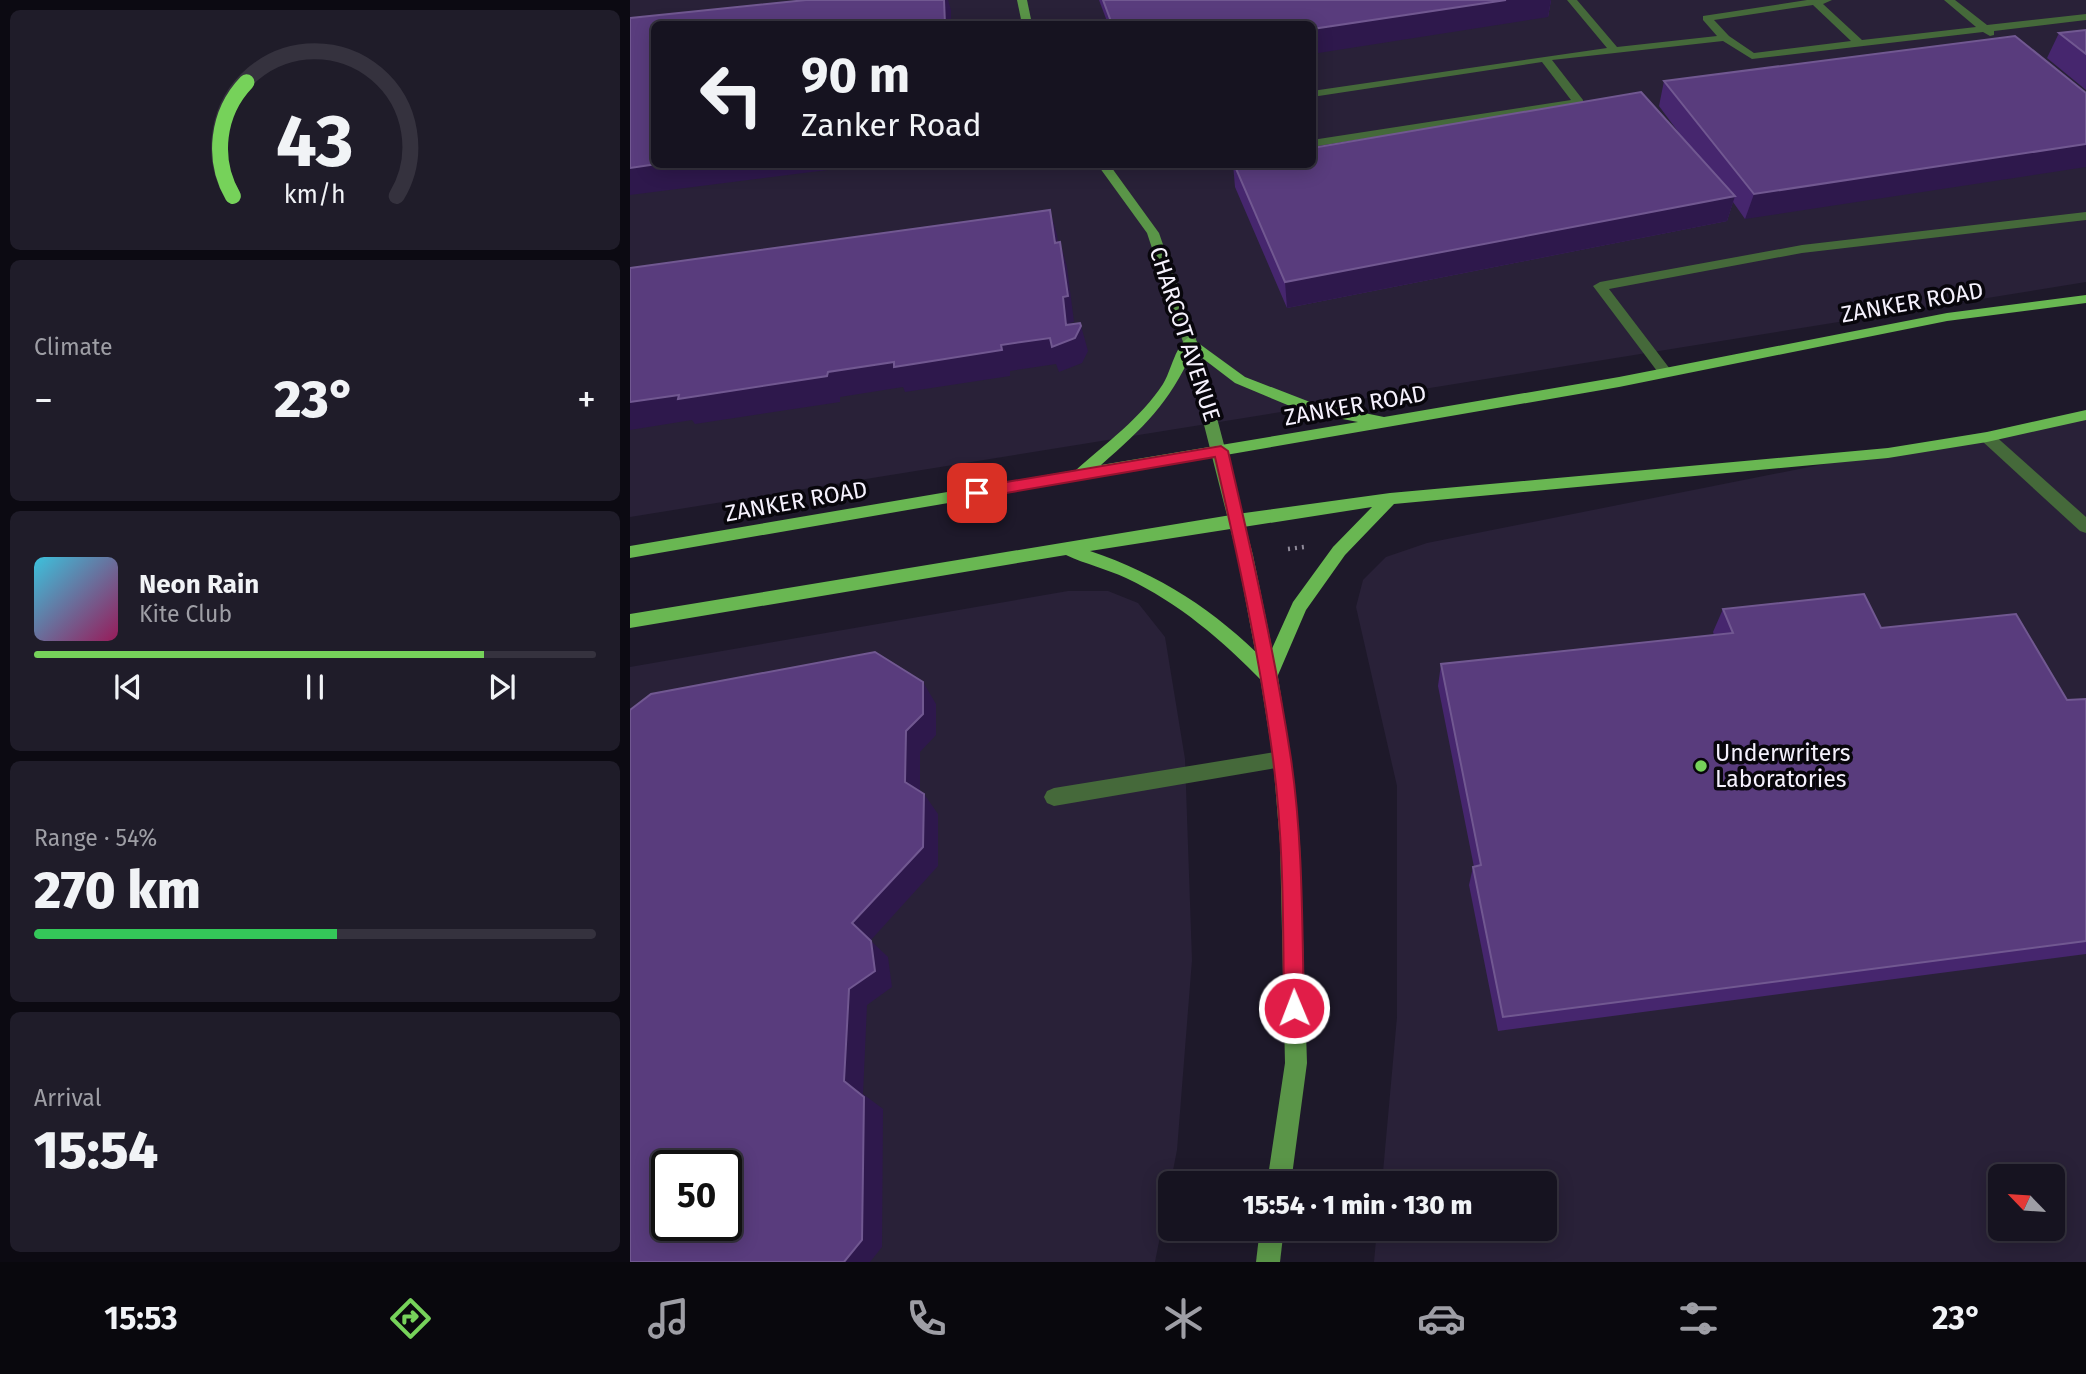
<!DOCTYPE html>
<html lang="en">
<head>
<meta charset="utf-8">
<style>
	:root { --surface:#161320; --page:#1f1c29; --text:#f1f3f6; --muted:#9e9ea5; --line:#35323e; --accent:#76d25a }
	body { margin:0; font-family:"Fira Sans",sans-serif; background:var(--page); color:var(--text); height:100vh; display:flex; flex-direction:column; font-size:26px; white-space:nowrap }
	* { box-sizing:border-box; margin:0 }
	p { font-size:23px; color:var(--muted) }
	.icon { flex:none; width:38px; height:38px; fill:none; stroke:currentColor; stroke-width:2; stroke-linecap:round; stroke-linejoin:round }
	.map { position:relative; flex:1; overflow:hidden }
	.details { display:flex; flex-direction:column; gap:10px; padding:10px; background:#0c0a12; width:630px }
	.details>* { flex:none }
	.hud { position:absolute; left:21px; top:21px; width:665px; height:147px; border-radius:10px; box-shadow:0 4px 18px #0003,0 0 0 2px var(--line); background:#161320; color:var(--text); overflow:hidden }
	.needle { width:46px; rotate:295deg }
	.fabs { position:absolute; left:1358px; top:1164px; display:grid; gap:14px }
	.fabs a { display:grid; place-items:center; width:77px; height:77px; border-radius:10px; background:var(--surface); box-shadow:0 4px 18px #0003,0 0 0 2px var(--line); font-size:35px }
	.speed { position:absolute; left:21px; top:1150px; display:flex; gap:14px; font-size:35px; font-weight:700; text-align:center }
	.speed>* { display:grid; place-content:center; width:91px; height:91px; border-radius:50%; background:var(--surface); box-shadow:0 4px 18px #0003,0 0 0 2px var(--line); line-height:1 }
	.speed .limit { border:4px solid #111; border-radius:10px; background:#fff; color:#111 }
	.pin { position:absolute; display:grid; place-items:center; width:60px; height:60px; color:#fff; margin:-30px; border-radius:14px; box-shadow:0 4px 10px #0006 }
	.me { position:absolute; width:77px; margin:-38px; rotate:359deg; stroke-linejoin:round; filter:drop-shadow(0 0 5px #0008) }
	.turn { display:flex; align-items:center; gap:24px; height:147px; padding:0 35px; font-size:32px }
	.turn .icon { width:91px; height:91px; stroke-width:2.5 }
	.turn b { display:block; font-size:49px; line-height:60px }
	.big { font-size:52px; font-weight:800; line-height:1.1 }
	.details .card { flex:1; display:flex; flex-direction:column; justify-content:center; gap:10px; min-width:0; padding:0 24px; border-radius:10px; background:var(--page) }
	.details .dial { align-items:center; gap:0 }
	.dial svg { height:182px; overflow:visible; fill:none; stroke:var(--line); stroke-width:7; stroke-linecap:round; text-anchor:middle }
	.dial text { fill:var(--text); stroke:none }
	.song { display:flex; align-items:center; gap:21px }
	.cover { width:84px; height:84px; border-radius:10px; background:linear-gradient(135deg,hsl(190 70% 55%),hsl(330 70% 35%)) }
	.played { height:7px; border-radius:4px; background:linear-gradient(90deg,var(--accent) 80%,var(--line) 80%) }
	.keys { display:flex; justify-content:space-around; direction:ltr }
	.heat { display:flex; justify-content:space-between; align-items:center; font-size:38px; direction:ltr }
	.charge { height:10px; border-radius:5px; background:linear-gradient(90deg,#34c759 54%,var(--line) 0) }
	.trip { position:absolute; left:528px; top:1171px; width:399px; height:70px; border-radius:10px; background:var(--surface); box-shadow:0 4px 18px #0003,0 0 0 2px var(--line); font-weight:800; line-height:70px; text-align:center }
	.tabs { display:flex; height:112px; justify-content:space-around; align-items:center; background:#09080d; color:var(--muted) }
	.tabs .icon { width:49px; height:49px }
	.tabs .selected { color:var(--accent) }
	.tabs b { font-size:32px; color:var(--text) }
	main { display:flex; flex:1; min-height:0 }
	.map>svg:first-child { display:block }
	.built { fill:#292138; fill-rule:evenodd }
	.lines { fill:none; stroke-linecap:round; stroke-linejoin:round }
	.path { stroke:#8f8a99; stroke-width:4.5; stroke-dasharray:2 5; stroke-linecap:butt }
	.service { fill:#45693a; fill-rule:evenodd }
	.secondary { fill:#5a9548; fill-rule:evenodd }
	.primary { fill:#69b752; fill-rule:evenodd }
	.wall { fill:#46266e }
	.shaded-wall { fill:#2e184c }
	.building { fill:#593c7d; stroke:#715891; stroke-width:2; fill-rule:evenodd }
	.route { fill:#e11d48; stroke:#92132f; stroke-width:2 }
	.poi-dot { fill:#76d25a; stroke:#08060c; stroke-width:2.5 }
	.labels { text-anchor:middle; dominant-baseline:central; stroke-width:7; stroke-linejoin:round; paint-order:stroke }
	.street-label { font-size:23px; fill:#f5f1fd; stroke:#08060c }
	.poi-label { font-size:23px; fill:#f5f1fd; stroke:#08060c; text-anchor:start }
</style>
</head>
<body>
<main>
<section class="details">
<div class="card dial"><svg viewBox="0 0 100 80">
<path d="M14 69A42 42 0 1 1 86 69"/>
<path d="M14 69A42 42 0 0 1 20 19" stroke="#76d25a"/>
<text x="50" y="56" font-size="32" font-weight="700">43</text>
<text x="50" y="72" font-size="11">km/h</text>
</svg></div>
<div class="card"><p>Climate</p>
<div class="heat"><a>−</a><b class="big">23°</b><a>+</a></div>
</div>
<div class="card">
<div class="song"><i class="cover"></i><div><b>Neon Rain</b><p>Kite Club</p></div></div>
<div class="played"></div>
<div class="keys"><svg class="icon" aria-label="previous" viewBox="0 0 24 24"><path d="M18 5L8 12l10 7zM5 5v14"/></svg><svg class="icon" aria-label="pause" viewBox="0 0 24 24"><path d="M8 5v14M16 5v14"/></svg><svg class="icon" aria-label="next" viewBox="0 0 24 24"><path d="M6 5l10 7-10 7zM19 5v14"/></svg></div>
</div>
<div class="card"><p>Range · 54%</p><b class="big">270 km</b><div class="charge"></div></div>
<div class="card"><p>Arrival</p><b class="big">15:54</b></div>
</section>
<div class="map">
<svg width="1456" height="1262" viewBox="0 0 1456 1262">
	<rect width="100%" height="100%" fill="#1e192a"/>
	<!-- built -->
	<g class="built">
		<path d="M0 0H1456V282L0 517ZM24 24H682V164H24Z"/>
		<path d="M1456 412V1262H744L747 1229 915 1228V1183H752L767 1017V786L726 607 733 580 756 557 797 543ZM1370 1176H1423V1228H1370Z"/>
		<path d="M438 591H478L508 603 535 637 555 759 562 960 547 1150 525 1262H0V667ZM37 1166H96V1225H37Z"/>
	</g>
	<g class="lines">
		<!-- path -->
		<polyline class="path" points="658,549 674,547"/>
		<!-- service -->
		<g class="service">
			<path d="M937 0H947L987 47 1087 36 1073 20V16L1177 0H1202L1193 4 1232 40 1346 27 1314 0H1325L1357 25 1456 14V20L1364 31V35L1360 36 1353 32 1122 59 1093 41 922 60 953 100V104L682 147V140L941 100 912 62 682 97V91L977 48ZM1183 5 1221 41 1124 53 1099 36 1084 20Z"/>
			<polygon points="1456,212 1456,220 1172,253 979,289 1040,369 1042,372 1035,377 1030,375 963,286 970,282 1172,245"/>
			<polygon points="1357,432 1362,433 1456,517 1456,533 1450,531 1352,441 1349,437"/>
			<polygon points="652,751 659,753 661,759 659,765 652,767 424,806 417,803 414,797 417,791 424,788"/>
		</g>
		<!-- secondary -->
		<g class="secondary">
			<polygon points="387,0 397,0 402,24 392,24"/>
			<polygon points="467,164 479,164 529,233 567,342 623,555 648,677 661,759 670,844 677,1063 661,1183 637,1183 655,1063 650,844 643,759 630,677 607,555 553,342 517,233"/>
			<polygon points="630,1228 654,1228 650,1262 626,1262"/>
		</g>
		<!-- primary -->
		<g class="primary">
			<path d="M1456 295V303L1317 321 989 387 0 558V546L446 470C476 443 511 418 533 384 541 372 546 342 560 337L615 377 680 402 754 417 989 377 1317 313ZM563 351 605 383 672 411 728 422 471 465C514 427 538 405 563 351Z"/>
			<path d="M1456 410V420L1357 442 1258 458 764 504 715 555 676 610 645 682 639 685 633 682C592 640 549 603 496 578 477 569 455 564 436 555L0 628V614L607 514 760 493 1258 448 1357 432ZM742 507 703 547 663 602 636 662C586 611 529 574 460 551Z"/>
		</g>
	</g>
	<!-- wall -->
	<g class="wall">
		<polygon points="469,0 921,0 918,17 682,24 478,24"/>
		<polygon points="1456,30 1456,90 1417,58 1429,33"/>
		<polygon points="1385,36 1115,219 1103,202 1097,221 657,308 605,187 603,164 682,164 1055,141 1029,106 1034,81"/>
		<polygon points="1093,609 1251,628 1437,700 1456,699 1456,954 868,1031 839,885 843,867 844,867 808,686 811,664 1084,635 1083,632"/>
	</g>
	<!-- shaded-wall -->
	<g class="shaded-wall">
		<polygon points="314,0 318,0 321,10 321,24 315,24"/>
		<polygon points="876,0 921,0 918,17 682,54 682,29"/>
		<polygon points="1456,144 1456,167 1115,219 1124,194"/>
		<polygon points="27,164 245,164 0,195 0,168"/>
		<polygon points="1105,196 1097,221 657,308 655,282"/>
		<polygon points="420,210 427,235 432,268 425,243"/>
		<polygon points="430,242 437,267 444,322 440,323 442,339 451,326 458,351 452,363 429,372 426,364 380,371 380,376 275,392 273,387 210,397 210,402 65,424 62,420 0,430 0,402 371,345 436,325 433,297"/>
		<polygon points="293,682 306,704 306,735 290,752 290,803 275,782 276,731"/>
		<polygon points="294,794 308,814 308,866 240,941 222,923"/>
		<polygon points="241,941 258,957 262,987 237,1005 233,1094 253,1109 252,1247 240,1262 214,1262 214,1081 219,989"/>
	</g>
	<!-- building -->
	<g class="building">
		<polygon points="176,0 314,0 315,24 24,24 24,164 27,164 0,168 0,18"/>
		<polygon points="473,0 876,0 682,29 682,24 482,24"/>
		<polygon points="1456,30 1456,54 1429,33"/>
		<polygon points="1385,36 1456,93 1456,144 1124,194 1034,81"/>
		<polygon points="1011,92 1105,196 655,282 604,164 682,164 682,148"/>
		<polygon points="420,210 425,243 430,242 438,296 433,297 436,325 450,323 451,326 445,338 422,347 420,338 371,345 372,350 264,367 264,362 198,372 197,376 48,399 49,395 0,402 0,268"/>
		<polygon points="1234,594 1251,628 1386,614 1437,700 1456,699 1456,941 873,1017 843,867 851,865 811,664 1103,633 1093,609"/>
		<path d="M245 652 293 682V714L276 731 275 782 294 794 293 847 222 923 241 941 245 971 219 989 214 1081 234 1097 232 1240 214 1262H0V710L21 694ZM37 1166H96V1225H37Z"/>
	</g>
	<!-- route -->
	<path class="route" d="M591 446 598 451C622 553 645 655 661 759 673 841 672 925 674 1008L671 1015 664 1018 657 1015 654 1008C653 925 654 842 643 759 630 658 608 557 585 457L347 498 339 493 347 487Z"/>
	<!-- markers -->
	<circle class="poi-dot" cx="1071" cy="766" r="7"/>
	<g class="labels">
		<!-- street labels -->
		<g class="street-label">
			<text transform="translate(1282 302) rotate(-10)">ZANKER ROAD</text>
			<text transform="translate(555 334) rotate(72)">CHARCOT AVENUE</text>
			<text transform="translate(725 405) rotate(-10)">ZANKER ROAD</text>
			<text transform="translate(166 501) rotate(-10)">ZANKER ROAD</text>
		</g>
		<!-- poi labels -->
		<g class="poi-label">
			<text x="1085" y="753">Underwriters<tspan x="1085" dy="26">Laboratories</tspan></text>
		</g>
	</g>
</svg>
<div class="fabs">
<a><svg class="needle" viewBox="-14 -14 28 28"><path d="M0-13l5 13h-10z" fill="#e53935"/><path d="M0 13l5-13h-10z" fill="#9e9ea5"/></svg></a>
</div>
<div class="speed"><div class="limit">50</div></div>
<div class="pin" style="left:347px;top:493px;background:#d93025"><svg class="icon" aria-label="arrive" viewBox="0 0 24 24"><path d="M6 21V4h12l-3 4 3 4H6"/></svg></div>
<svg class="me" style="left:664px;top:1008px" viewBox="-20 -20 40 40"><circle r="17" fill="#e11d48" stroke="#fff" stroke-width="3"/><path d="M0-11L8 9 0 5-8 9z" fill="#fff"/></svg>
<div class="trip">15:54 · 1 min · 130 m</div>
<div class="hud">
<div class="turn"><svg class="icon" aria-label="left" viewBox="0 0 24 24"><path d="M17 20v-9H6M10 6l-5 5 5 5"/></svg><div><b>90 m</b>Zanker Road</div></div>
</div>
</div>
</main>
<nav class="tabs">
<b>15:53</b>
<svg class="icon selected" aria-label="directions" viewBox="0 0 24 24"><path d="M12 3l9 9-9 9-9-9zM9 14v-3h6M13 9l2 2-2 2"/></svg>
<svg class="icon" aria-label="music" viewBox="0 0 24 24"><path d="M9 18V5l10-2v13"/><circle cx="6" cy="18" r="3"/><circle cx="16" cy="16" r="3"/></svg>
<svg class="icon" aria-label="phone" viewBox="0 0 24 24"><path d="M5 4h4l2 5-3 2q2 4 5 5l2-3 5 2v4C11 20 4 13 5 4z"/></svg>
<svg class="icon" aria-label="climate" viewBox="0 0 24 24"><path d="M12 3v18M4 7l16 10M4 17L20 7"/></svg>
<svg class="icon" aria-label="car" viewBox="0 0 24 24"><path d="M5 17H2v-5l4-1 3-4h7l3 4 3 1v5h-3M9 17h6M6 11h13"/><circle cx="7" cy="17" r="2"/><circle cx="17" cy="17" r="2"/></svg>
<svg class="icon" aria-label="filters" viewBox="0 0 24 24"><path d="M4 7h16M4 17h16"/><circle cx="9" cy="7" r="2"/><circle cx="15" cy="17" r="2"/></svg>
<b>23°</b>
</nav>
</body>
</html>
